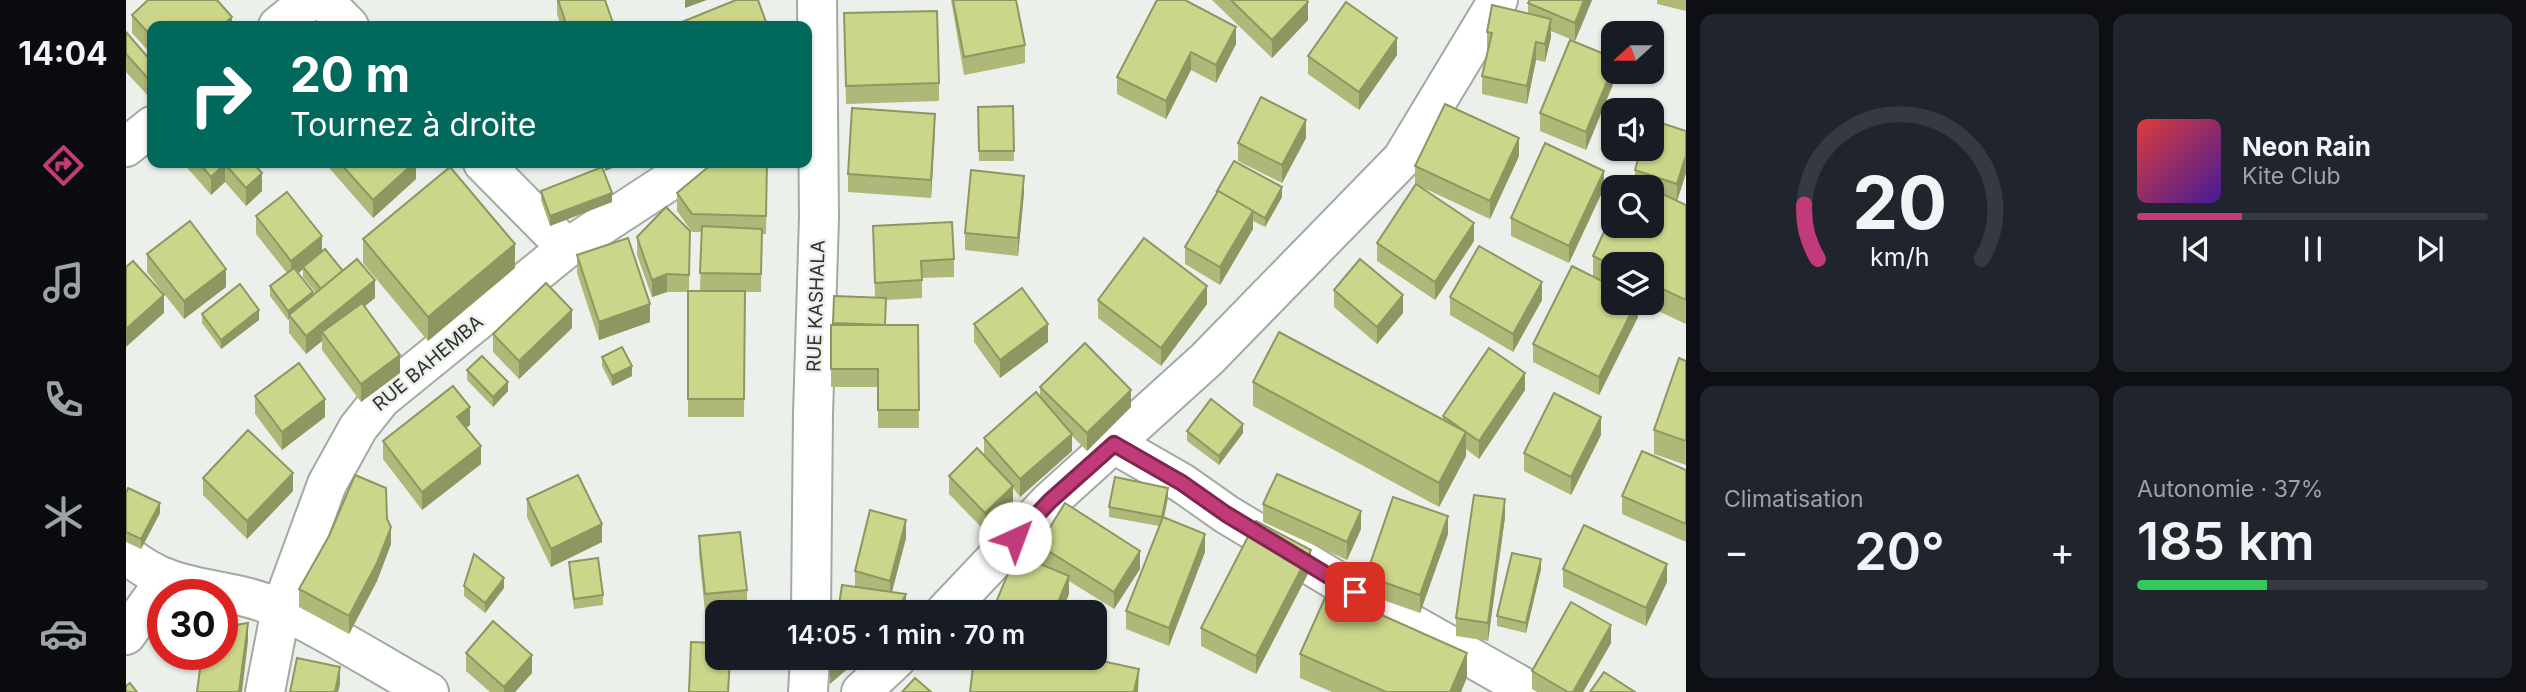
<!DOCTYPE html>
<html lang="fr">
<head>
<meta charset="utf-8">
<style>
	:root { --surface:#171b24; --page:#20242c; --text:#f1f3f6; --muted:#9ea1a6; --line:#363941; --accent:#c13a79 }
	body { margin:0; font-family:Inter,sans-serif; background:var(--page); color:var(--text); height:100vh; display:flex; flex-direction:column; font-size:26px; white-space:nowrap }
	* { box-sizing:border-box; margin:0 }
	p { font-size:23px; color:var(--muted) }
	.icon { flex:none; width:38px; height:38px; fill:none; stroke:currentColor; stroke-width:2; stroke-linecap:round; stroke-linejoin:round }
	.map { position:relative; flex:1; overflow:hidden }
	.drawer { display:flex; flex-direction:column; gap:14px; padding:14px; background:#0d0f14; width:840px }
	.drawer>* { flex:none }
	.guide { position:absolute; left:21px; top:21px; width:665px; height:147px; border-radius:14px; box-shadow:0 2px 5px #0004; background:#00695c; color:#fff; overflow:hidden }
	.needle { width:46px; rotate:249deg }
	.controls { position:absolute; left:1475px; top:21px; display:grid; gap:14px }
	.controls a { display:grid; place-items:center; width:63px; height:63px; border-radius:14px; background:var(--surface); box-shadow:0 2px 5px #0004; font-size:35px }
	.speed { position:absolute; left:21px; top:579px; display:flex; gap:14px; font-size:35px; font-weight:700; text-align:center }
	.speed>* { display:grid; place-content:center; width:91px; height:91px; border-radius:50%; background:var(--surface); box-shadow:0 2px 5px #0004; line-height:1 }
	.speed .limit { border:10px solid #d22; background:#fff; color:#111 }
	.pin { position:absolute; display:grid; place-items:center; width:60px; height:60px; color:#fff; margin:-30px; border-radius:14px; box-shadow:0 4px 10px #0006 }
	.me { position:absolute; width:77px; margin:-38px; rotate:43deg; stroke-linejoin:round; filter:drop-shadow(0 0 5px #0008) }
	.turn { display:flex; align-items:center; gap:24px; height:147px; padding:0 28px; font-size:32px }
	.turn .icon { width:91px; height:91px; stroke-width:2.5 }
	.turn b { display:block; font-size:49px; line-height:60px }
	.big { font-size:52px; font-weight:600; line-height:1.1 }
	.drawer .card { flex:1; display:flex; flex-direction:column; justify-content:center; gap:10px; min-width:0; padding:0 24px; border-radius:14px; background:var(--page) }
	.drawer .dial { align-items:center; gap:0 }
	.dial svg { height:182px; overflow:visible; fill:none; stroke:var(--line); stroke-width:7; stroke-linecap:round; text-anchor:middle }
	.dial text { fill:var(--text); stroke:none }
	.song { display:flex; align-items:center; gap:21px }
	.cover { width:84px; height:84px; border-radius:10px; background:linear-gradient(135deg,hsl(0 70% 55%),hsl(260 70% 35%)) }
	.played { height:7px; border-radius:4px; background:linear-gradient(90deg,var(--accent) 30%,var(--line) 30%) }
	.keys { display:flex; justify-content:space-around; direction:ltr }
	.heat { display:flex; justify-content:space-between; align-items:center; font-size:38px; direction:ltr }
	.charge { height:10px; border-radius:5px; background:linear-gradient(90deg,#34c759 37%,var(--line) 0) }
	.drawer .tiles { flex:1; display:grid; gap:14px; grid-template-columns:repeat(2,1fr) }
	.trip { position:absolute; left:579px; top:600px; width:402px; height:70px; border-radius:14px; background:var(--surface); box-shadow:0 2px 5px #0004; font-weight:600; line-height:70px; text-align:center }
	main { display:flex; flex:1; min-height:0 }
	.menu { display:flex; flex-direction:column; width:126px; justify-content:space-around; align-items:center; background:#090b0e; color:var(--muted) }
	.menu .icon { width:49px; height:49px }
	.menu .current { color:var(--accent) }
	.menu b { font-size:32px; color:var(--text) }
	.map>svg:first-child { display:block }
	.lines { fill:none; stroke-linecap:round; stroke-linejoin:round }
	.minor-casing { stroke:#a3a9a3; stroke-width:42 }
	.minor { stroke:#fff; stroke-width:38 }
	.wall { fill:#afb878; fill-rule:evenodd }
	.shaded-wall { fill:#8e9661 }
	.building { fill:#cbd68b; stroke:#8e9661; stroke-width:2 }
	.route-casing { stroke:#7d264f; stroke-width:18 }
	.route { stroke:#c13a79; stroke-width:12 }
	.labels { text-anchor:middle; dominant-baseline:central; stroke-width:5; stroke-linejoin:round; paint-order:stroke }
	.street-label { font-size:19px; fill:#303230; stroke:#ebf1ea }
</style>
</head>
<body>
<main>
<nav class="menu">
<b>14:04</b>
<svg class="icon current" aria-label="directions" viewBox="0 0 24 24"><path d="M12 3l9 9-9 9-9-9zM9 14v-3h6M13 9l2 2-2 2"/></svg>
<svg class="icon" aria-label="music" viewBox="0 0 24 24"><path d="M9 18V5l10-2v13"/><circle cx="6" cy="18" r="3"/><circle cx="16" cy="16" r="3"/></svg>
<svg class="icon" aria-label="phone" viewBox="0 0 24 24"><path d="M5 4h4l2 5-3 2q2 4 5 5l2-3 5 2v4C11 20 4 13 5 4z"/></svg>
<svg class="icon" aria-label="climate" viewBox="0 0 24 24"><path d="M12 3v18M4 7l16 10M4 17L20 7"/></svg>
<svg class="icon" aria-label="car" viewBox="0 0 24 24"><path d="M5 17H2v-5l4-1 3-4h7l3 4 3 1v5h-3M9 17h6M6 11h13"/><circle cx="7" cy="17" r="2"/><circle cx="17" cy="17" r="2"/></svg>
</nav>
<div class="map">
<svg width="1560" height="692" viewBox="0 0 1560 692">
	<rect width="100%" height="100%" fill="#ebf1ea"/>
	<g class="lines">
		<defs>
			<g id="minor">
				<polyline points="197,0 223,26"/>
				<polyline points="152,26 184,0"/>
				<polyline points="0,147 26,126"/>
				<polyline points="357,163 441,248"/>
				<polyline points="988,444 1056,483 1100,514 1229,592 1406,692"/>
				<path d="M0 554C48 596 100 584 154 609 203 632 255 665 303 692"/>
				<polyline points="685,612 687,414 693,217 691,0"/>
				<polyline points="819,612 924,501 1081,359 1276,159 1372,0"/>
				<polyline points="0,635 40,579"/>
				<polyline points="139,692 155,609 201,484 232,428 255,399 441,248 571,163"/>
				<polyline points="682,692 684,658"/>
				<polyline points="735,692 771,658"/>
			</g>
		</defs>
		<!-- minor casing -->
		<use href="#minor" class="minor-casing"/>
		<!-- minor -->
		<use href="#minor" class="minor"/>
	</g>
	<!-- wall -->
	<g class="wall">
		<polygon points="431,0 479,0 488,26 435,26 431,14"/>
		<polygon points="825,0 890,0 899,45 899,63 838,75"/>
		<polygon points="1031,0 1110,44 1090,83 1065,70 1040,119 991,94 991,77"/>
		<polygon points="1086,0 1181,0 1182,20 1146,58"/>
		<polygon points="1404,0 1466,0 1449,41 1425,31 1425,37 1419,62 1410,60 1401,104 1356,94 1356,76 1362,50 1361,50 1361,32 1402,14 1402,3"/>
		<polygon points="1531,0 1560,0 1560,11 1531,4"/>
		<polygon points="6,15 106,26 26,26 26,55 6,33"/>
		<polygon points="718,30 813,83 813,101 720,104"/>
		<polygon points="0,32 26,62 25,99 0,72"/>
		<polygon points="1271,55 1233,110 1182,74 1182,56"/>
		<polygon points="1490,72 1490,77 1460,150 1414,131 1414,113"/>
		<polygon points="887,106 888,161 853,161 852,107"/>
		<polygon points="809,131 805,198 722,192 722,174"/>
		<polygon points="1560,131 1560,173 1551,201 1560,205 1560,324 1515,303 1526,303 1526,264 1488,264 1488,303 1512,303 1512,317 1473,395 1407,362 1407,344 1467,276 1467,256 1526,226 1526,187 1498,187 1509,181 1509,170"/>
		<polygon points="1180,138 1156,183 1112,161 1112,143"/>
		<polygon points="1393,156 1364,219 1289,184 1289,166"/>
		<polygon points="57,163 127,163 136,191 120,206 99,182 85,195"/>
		<polygon points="204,163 290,163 290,179 247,218 204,169"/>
		<polygon points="641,163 640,234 636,234 635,292 619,292 618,417 562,417 562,292 541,292 526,297 511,255 511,237 564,231 563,291 574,290 576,232 566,232 551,211 551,193"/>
		<polygon points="1478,188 1443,263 1385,236 1385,218"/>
		<polygon points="415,191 486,202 424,226 415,200"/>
		<polygon points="1091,191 1156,197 1139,227 1127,221 1127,229 1094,285 1059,264 1059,247"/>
		<polygon points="898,193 892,256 839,250 839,233"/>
		<path d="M130 216 196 251 249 298 238 306 274 373 235 402 196 350V341L180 354 163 333V319L162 320 144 296V286L161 273 130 234ZM177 269V277L190 293 187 296 172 273Z"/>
		<polygon points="747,226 828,259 828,277 796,278 796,298 760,300 759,325 792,325 793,428 752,428 752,387 705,387 705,325 707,325 708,296 749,298"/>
		<polygon points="237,239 389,268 302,341 237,263"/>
		<polygon points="1348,241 1309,300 1251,261 1251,243"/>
		<polygon points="21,254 100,287 58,319 21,272"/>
		<polygon points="451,255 524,322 473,340 451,273"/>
		<polygon points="1208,290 1277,313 1251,344 1208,307"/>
		<polygon points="1324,297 1416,300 1387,352 1324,315"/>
		<polygon points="972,300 1081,304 1035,366 972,318"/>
		<polygon points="76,314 133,320 95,349 76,323"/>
		<polygon points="848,324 922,342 874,378 848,342"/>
		<polygon points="446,328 393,379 367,352 367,334"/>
		<polygon points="476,357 506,376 486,386 476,366"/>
		<polygon points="1560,361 1560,465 1528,454 1528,430"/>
		<polygon points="341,370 382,391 367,407 341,380"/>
		<polygon points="1127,382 1317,420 1317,416 1399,390 1353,459 1340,449 1340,456 1313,507 1127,406"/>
		<polygon points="914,387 1005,407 961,451 946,436 946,451 894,497 887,488 887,504 859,531 823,494 823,476 858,456 858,438 914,398"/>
		<polygon points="129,396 199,417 156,450 129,414"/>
		<polygon points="344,425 340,428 355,464 296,510 257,459 257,441"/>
		<polygon points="1061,431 1117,433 1093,465 1061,441"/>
		<polygon points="1475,435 1445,495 1398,471 1398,453"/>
		<polygon points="1560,470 1560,542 1496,514 1496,496"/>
		<polygon points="77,478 167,491 121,539 77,495"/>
		<polygon points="0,493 34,513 15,549 0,542"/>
		<polygon points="1042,497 1038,518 1079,552 1043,646 1000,629 1000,611 1033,526 983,517 983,507"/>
		<polygon points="401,499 476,542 425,567 401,517"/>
		<polygon points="1137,504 1235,529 1221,560 1137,522"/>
		<polygon points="1379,517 1362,641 1330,636 1330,618"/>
		<polygon points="261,519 265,544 251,581 223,634 173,607 173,589 203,536"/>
		<polygon points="1322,534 1294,613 1240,594 1240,576"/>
		<polygon points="573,536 621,590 621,608 579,612 573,554"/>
		<polygon points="780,538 766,592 780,594 780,612 712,612 729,587 729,571"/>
		<polygon points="913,545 1014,569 988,609 943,581 943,594 935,612 866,612 890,554 917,565 913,562"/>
		<polygon points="443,562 477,595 477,605 448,609 443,572"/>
		<polygon points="1185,568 1130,674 1075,646 1075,628"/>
		<polygon points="1415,569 1400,633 1371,626 1371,616"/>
		<polygon points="1437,569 1541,582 1520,626 1437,587"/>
		<polygon points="338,586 378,588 359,613 338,596"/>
		<polygon points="1485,643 1457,692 1411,692 1406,689 1406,671"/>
		<polygon points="340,653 406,673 389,692 364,692 340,671"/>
		<polygon points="1174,654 1341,677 1335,692 1206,692 1174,678"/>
	</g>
	<!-- shaded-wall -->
	<g class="shaded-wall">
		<polygon points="559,0 581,0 559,8"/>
		<polygon points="1458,0 1466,0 1449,41 1449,23"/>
		<polygon points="1182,2 1182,20 1146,58 1146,40"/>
		<polygon points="106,17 106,26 95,26"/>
		<polygon points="1425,19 1425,37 1419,62 1419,44"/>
		<polygon points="640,22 640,26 629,26"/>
		<polygon points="1110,27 1110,44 1090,83 1090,65"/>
		<polygon points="1271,38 1271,55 1233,110 1233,92"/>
		<polygon points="1410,42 1410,60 1401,104 1401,86"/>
		<polygon points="1065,52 1065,70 1040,119 1040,101"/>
		<polygon points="1488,65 1488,72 1490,72 1490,77 1460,150 1460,132"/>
		<polygon points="26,80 26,98 25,99 25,82"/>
		<polygon points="809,114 809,131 805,198 805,180"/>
		<polygon points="1180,120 1180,138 1156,183 1156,165"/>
		<polygon points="1393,138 1393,156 1364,219 1364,201"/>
		<polygon points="1560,155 1560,173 1551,201 1551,184"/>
		<polygon points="288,163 290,163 290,179 247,218 247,200"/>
		<polygon points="479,163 499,163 479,171"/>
		<polygon points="99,164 99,182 85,195 85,177"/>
		<polygon points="1478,171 1478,188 1443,263 1443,246"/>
		<polygon points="136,173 136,191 120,206 120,188"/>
		<polygon points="898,176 898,193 892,256 892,238"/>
		<polygon points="1156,187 1156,197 1139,227 1139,218"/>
		<polygon points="486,193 486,202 424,226 424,216"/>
		<polygon points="1127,211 1127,229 1094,285 1094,267"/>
		<polygon points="1348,223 1348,241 1309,300 1309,282"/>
		<polygon points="196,236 196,254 165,279 165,261"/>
		<polygon points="389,244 389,268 302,341 302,317"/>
		<polygon points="100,269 100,287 58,319 58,301"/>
		<polygon points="541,274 541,292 526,297 526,280"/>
		<polygon points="249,280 249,298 200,338 196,332 196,341 180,354 180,336"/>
		<polygon points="1416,282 1416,300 1387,352 1387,334"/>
		<polygon points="1081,286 1081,304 1035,366 1035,348"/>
		<polygon points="187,292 187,302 163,315 163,319 162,320 162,311"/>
		<polygon points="38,295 38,313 0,347 0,329"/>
		<polygon points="1277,295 1277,313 1251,344 1251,327"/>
		<polygon points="1510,303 1512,303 1512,317 1473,395 1473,377"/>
		<polygon points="524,304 524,322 473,340 473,322"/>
		<polygon points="133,310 133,320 95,349 95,340"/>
		<polygon points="446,310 446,328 393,379 393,361"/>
		<polygon points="922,324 922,342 874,378 874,360"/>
		<polygon points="274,355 274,373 235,402 235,384"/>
		<polygon points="506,366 506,376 486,386 486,376"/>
		<polygon points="1399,373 1399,390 1353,459 1353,441"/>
		<polygon points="382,382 382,391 367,407 367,397"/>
		<polygon points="1005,390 1005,407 961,451 961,433"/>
		<polygon points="199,399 199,417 156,450 156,432"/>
		<polygon points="344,407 344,425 331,434 331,417"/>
		<polygon points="1475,417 1475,435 1445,495 1445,477"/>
		<polygon points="1117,424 1117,433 1093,465 1093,456"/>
		<polygon points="1340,432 1340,456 1313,507 1313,483"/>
		<polygon points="946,434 946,451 894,497 894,479"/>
		<polygon points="355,446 355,464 296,510 296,492"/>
		<polygon points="167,473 167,491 121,539 121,521"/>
		<polygon points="887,486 887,504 859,531 859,513"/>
		<polygon points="1042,488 1042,497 1036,527 1036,517"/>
		<polygon points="1379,499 1379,517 1362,641 1362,623"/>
		<polygon points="34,503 34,513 15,549 15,539"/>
		<polygon points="1235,511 1235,529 1221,560 1221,542"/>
		<polygon points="1322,516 1322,534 1294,613 1294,595"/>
		<polygon points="780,520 780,538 764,599 764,581"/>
		<polygon points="476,524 476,542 425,567 425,549"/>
		<polygon points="265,527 265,544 251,581 223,634 223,616"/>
		<polygon points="1079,534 1079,552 1043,646 1043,628"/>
		<polygon points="1185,550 1185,568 1130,674 1130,656"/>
		<polygon points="1014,551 1014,569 988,609 988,592"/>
		<polygon points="1415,559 1415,569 1400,633 1400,623"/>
		<polygon points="1541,564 1541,582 1520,626 1520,608"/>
		<polygon points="943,576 943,594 935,612 928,612"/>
		<polygon points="378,578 378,588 359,613 359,603"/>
		<polygon points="780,594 780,612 765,612"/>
		<polygon points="122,623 122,641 116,692 113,692"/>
		<polygon points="1485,625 1485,643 1457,692 1447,692"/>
		<polygon points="1341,653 1341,677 1335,692 1324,692"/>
		<polygon points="406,655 406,673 389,692 378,692 378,687"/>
		<polygon points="713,658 734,658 704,684 704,666"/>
		<polygon points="214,667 214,685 212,692 209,692"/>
		<polygon points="1013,669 1012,692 1008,692"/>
	</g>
	<!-- building -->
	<g class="building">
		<polygon points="22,0 91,0 106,17 95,26 72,26 69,23 66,26 26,26 26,37 6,15"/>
		<polygon points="432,0 479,0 488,26 441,26"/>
		<polygon points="610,0 632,0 640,22 629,26 546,26"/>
		<polygon points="827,0 890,0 899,45 838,57"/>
		<polygon points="1031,0 1059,0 1110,27 1090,65 1065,52 1040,101 991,77"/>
		<polygon points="1105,0 1181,0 1182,2 1146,40"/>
		<polygon points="1404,0 1458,0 1449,23 1402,3"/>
		<polygon points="1220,2 1271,38 1233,92 1182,56"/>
		<polygon points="1366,5 1425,19 1419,44 1410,42 1401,86 1356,76 1366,33 1361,32"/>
		<polygon points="811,11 813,83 720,86 718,13"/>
		<polygon points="0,32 26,62 26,80 25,82 0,54"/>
		<polygon points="1444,40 1488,58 1488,65 1460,132 1414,113"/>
		<polygon points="1135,97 1180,120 1156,165 1112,143"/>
		<polygon points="1319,104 1393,138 1364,201 1289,166"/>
		<polygon points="887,106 888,151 853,151 852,107"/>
		<polygon points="726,108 809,114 805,180 722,174"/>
		<polygon points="1526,120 1560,131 1560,155 1551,184 1509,170 1515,149 1526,149"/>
		<polygon points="1419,143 1478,171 1443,246 1385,218"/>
		<polygon points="1108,161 1156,187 1139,218 1092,191 1091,191"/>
		<polygon points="73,163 127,163 136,173 120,188 99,164 85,177"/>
		<polygon points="214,163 288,163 247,200"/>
		<polygon points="587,163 641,163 640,216 566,214 551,193"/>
		<polygon points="324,167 389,244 302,317 237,239"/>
		<polygon points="476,167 486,193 424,216 415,191"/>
		<polygon points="845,170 898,176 892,238 839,233"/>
		<polygon points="1502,178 1522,187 1498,187"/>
		<polygon points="1290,184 1348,223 1309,282 1251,243"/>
		<polygon points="1526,189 1560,205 1560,300 1526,284 1526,264 1488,264 1488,266 1467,256 1488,210 1488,226 1526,226"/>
		<polygon points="1092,191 1127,211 1094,267 1059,247"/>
		<polygon points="161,192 196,236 165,261 130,216"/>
		<polygon points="540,207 564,231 563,275 541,274 526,280 511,237"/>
		<polygon points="64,221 100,269 58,301 21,254"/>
		<polygon points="826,222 828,259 795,261 796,280 749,283 747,226"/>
		<polygon points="576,226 636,229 635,274 574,273"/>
		<polygon points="502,238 524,304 473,322 451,255"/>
		<polygon points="1018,238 1081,286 1035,348 972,300"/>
		<polygon points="1353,246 1416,282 1387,334 1324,297"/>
		<polygon points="199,249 217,271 195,289 177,267"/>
		<polygon points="231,259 249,280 180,336 163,315"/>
		<polygon points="1234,259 1277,295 1251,327 1208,290"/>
		<polygon points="7,261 38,295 0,329 0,267"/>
		<polygon points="1446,266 1488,287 1488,303 1510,303 1473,377 1407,344"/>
		<polygon points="168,268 187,292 162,311 144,286"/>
		<polygon points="420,283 446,310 393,361 367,334"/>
		<polygon points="114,284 133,310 95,340 76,314"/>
		<polygon points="896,288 922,324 874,360 848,324"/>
		<polygon points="562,291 619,291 618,399 562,399"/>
		<polygon points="708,296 760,298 759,325 707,323"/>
		<polygon points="236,303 274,355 235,384 196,332"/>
		<polygon points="705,325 792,325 793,410 752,410 752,369 705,369"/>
		<polygon points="1153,332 1340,432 1313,483 1127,382"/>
		<polygon points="959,343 1005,390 961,433 914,387"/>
		<polygon points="496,347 506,366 486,376 476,357"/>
		<polygon points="1363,348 1399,373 1353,441 1317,416"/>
		<polygon points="356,356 382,382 367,397 341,370"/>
		<polygon points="1553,358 1560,361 1560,441 1528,430"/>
		<polygon points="173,363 199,399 156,432 129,396"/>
		<polygon points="327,386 344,407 331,417 355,446 296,492 257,441"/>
		<polygon points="910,392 946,434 894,479 858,438"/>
		<polygon points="1428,393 1475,417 1445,477 1398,453"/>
		<polygon points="1085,399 1117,424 1093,456 1061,431"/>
		<polygon points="122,430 167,473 121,521 77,478"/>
		<polygon points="851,448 887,486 859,513 823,476"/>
		<polygon points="1516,451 1560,470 1560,524 1496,496"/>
		<polygon points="1151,474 1235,511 1221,542 1137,504"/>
		<polygon points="229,475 260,488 261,519 265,527 251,563 223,616 173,589 203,536"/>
		<polygon points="452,475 476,524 425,549 401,499"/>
		<polygon points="989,477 1042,488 1036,517 983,507"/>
		<polygon points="2,488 34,503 15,539 0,532 0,493"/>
		<polygon points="1348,495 1379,499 1362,623 1330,618"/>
		<polygon points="1267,497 1322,516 1294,595 1240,576"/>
		<polygon points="939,503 1014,551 988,592 913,545"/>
		<polygon points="744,510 780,520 764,581 729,571"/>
		<polygon points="1037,517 1079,534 1043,628 1000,611"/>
		<polygon points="1130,521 1185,550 1130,656 1075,628"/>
		<polygon points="1458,525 1541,564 1520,608 1437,569"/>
		<polygon points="614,532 621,590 579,594 573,536"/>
		<polygon points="1386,553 1415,559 1400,623 1371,616"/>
		<polygon points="348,554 378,578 359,603 338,586"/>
		<polygon points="890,554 943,576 928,612 866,612"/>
		<polygon points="472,558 477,595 448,599 443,562"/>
		<polygon points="716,585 780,594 775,603 765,612 712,612"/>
		<polygon points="1202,591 1341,653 1324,692 1260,692 1174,654"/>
		<polygon points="1445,602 1485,625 1447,692 1442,692 1406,671"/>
		<polygon points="367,621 406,655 378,687 340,653"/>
		<polygon points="122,623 113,692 71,692 76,654 96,654 96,627"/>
		<polygon points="565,642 592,643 592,658 604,658 602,692 563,692"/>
		<polygon points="171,658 214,667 209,692 164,692"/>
		<polygon points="706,658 713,658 704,666"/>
		<polygon points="848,658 962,658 1013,669 1008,692 844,692"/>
		<polygon points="1478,672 1509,692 1464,692"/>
		<polygon points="789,678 805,692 776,692"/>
		<polygon points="4,683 11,692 0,692 0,686"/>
	</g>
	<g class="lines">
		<defs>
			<polyline id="route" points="889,538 924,501 988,444 1056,483 1100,514 1229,592"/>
		</defs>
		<!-- route casing -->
		<use href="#route" class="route-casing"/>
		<!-- route -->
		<use href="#route" class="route"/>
	</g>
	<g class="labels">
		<!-- street labels -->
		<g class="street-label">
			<text transform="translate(690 306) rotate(-88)">RUE KASHALA</text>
			<text transform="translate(302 363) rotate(-40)">RUE BAHEMBA</text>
		</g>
	</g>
</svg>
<div class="controls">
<a><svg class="needle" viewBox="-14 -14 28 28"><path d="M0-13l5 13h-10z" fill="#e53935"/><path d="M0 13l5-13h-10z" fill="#9ea1a6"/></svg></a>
<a><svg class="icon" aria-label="sound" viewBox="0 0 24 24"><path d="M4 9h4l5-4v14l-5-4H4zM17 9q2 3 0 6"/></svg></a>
<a><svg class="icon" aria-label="search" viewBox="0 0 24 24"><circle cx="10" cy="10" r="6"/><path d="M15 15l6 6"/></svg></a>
<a><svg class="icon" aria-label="layers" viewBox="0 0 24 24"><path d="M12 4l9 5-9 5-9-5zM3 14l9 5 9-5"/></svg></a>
</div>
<div class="speed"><div class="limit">30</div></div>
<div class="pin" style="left:1229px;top:592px;background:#d93025"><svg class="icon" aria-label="arrive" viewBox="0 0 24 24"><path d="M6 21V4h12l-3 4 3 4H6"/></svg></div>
<svg class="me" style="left:889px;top:538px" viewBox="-20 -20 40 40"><circle r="19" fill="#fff"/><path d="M0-13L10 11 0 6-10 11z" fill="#c13a79"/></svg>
<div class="trip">14:05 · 1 min · 70 m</div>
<div class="guide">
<div class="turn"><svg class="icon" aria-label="right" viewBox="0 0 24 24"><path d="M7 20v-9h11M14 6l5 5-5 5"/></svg><div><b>20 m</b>Tournez à droite</div></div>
</div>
</div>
<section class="drawer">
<div class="tiles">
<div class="card dial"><svg viewBox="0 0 100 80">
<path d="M14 69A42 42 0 1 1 86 69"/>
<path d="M14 69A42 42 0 0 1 8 45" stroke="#c13a79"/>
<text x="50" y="56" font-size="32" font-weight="700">20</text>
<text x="50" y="72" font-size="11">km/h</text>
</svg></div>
<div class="card">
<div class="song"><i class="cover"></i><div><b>Neon Rain</b><p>Kite Club</p></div></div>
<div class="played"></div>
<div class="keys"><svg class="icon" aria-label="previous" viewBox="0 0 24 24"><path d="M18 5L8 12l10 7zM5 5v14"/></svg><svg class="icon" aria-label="pause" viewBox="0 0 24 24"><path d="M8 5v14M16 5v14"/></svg><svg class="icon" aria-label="next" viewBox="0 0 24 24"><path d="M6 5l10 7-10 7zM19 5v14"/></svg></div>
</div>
<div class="card"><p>Climatisation</p>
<div class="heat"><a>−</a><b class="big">20°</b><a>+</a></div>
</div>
<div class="card"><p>Autonomie · 37%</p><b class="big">185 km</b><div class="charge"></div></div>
</div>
</section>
</main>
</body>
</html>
